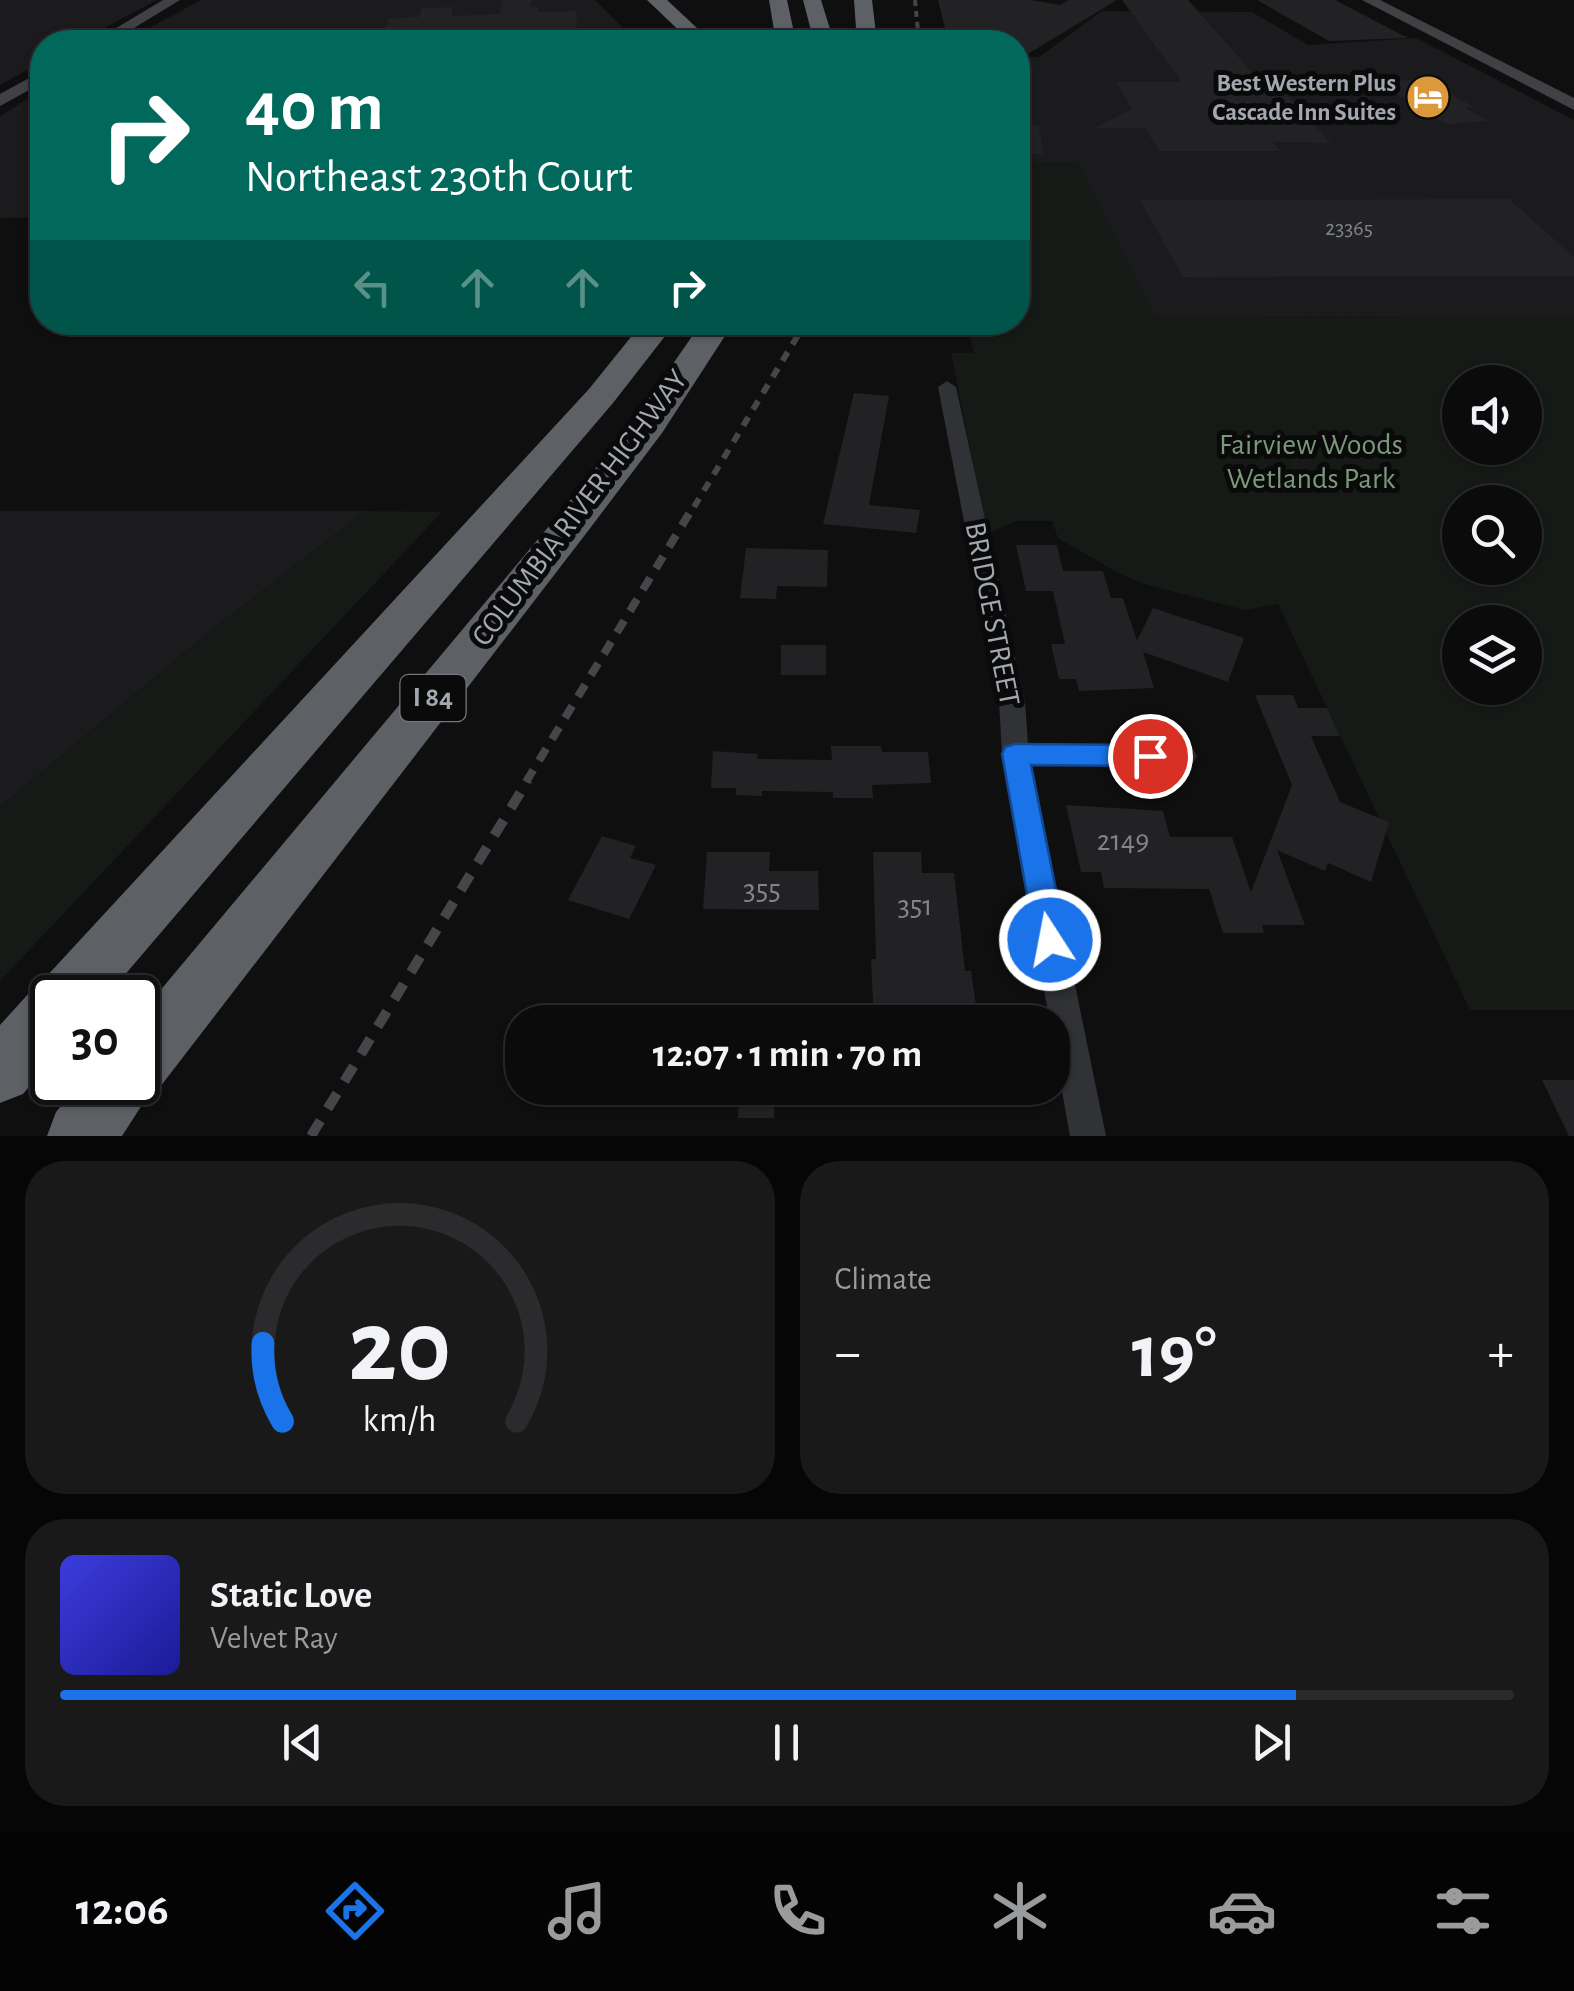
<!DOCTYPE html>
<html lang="en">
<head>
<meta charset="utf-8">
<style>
	:root { --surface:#0b0b0c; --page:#19191a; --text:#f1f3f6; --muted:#9a9b9d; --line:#2b2b2d; --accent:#1a73e8 }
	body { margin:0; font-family:"Alegreya Sans",sans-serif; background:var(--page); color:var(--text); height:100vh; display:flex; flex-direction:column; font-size:38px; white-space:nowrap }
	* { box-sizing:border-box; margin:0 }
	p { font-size:32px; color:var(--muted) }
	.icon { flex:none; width:55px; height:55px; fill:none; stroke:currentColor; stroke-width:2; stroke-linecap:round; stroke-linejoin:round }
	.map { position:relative; height:1136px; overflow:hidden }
	.side { display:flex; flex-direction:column; gap:25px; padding:25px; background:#060607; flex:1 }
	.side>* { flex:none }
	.top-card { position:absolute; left:30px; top:30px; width:1000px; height:305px; border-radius:40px; box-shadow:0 2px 8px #0004,0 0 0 2px var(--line); background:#00695c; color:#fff; overflow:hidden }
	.buttons { position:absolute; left:1442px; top:365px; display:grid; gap:20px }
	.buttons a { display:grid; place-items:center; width:100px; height:100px; border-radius:50%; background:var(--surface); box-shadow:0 2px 8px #0004,0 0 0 2px var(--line); font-size:50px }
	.speed { position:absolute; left:30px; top:975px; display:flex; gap:20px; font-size:50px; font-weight:700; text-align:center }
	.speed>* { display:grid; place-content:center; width:130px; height:130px; border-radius:50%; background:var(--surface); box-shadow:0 2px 8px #0004,0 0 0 2px var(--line); line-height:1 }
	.speed .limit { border:5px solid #111; border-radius:15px; background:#fff; color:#111 }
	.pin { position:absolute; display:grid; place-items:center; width:85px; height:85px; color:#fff; margin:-42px; border:5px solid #fff; border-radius:50%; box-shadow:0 2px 10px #0007 }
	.me { position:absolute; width:110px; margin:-55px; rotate:349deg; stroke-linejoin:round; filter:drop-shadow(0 0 8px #0008) }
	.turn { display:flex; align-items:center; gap:35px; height:210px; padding:0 50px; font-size:45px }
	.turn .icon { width:130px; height:130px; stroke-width:2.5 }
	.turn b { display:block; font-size:70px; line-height:85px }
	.lanes { display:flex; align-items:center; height:95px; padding:0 50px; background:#0003; justify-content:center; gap:50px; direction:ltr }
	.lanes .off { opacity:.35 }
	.big { font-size:75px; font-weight:700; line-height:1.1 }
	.side .card { flex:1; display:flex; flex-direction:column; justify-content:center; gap:15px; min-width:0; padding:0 35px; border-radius:40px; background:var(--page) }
	.side .dial { align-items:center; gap:0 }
	.dial svg { height:260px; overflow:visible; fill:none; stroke:var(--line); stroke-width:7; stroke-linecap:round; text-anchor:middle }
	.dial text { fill:var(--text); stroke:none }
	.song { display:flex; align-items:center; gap:30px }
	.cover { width:120px; height:120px; border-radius:15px; background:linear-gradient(135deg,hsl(240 70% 55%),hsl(240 70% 35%)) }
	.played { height:10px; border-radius:5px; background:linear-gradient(90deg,var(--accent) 85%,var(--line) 85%) }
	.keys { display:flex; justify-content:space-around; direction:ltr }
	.heat { display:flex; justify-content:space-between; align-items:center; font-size:55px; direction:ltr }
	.side .tiles { flex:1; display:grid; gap:25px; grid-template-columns:1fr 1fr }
	.card:last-child { grid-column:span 2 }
	.trip { position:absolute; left:505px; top:1005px; width:565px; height:100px; border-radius:40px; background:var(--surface); box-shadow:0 2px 8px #0004,0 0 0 2px var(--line); font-weight:700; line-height:100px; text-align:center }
	.tabs { display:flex; height:160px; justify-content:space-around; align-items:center; background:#040405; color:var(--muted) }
	.tabs .icon { width:70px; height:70px }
	.tabs .current { color:var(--accent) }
	.tabs b { font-size:45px; color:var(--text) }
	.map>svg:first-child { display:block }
	.built { fill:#1b1b1d }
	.green { fill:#161a16; fill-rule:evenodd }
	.building { fill:#222224 }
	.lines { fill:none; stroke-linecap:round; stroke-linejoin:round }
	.minor { fill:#313235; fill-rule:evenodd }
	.secondary { fill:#3f4145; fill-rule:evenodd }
	.motorway { fill:#5d6065; fill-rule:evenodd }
	.rail-far3 { stroke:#44464a; stroke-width:4; stroke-dasharray:6 5; stroke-linecap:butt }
	.rail-far2 { stroke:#44464a; stroke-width:6; stroke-dasharray:10 9; stroke-linecap:butt }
	.rail-far1 { stroke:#44464a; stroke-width:8; stroke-dasharray:14 11; stroke-linecap:butt }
	.rail { stroke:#44464a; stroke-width:10; stroke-dasharray:18 14; stroke-linecap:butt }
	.route { fill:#1a73e8; stroke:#114b97; stroke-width:2.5 }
	.labels { text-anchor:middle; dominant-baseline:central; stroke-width:10; stroke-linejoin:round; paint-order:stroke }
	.far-number-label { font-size:22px; fill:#81858c }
	.far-poi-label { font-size:25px; font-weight:bold; fill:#a2a7b0; stroke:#0a0a0b; text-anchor:end }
	.shield { fill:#0a0a0b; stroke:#74787e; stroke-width:2.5 }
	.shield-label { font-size:28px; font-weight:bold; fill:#a2a7b0 }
	.park-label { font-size:30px; fill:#7b997a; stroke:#0a0a0b }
	.street-label { font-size:30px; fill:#a2a7b0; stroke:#0a0a0b }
	.near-number-label { font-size:30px; fill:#81858c }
</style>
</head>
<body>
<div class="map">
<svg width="1574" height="1136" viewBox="0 0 1574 1136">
	<rect width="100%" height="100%" fill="#0f0f10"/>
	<!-- built -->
	<g class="built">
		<polygon points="0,0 157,0 78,42 42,42 42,62 0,85"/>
		<polygon points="201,0 595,0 637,42 123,42"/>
		<polygon points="1102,11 1252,12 1308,45 1416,38 1574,120 1574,317 1154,316 1077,162 1018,162 1018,57 1039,57"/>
		<polygon points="42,90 42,217 0,218 0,116"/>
		<polygon points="0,511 365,511 203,637 0,807"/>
	</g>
	<!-- green -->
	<g class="green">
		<path d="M1018 162H1077L1154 316 1574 317V1010H1470L1278 604 1245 610 1144 584 1120 574 1058 538 1052 521H1016L987 534 951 353H974L966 323 1018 322ZM1460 382H1525V448H1460ZM1460 502H1525V568H1460ZM1460 622H1525V688H1460Z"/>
		<polygon points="365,511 442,512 0,981 0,807 203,637"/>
	</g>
	<!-- building -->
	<g class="building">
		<polygon points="502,0 532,0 531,7 538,7 538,12 576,11 578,42 380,42 389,18 419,17 422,8 453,7 451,16 500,14"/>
		<polygon points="938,0 1031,0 1060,5 1069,0 1117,0 1018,60 1018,42 950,42 964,35 946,32"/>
		<polygon points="1122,0 1188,0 1261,82 1276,82 1331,143 1273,142 1280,151 1159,151 1145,128 1094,128 1132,109 1116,82 1182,82"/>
		<polygon points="1257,0 1335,0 1408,38 1329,41"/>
		<polygon points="1424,79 1474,107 1465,108 1489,121 1446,124 1376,82"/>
		<polygon points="1018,125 1039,126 1043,154 1018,153"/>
		<polygon points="1509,199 1574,257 1574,276 1183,277 1140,200"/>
		<polygon points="854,393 889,396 869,505 920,510 916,533 823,524"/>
		<polygon points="1016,545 1057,545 1063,571 1103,571 1111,598 1123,598 1137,641 1153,608 1244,638 1228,682 1143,652 1154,688 1079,691 1076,679 1059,679 1051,644 1065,644 1053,591 1026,591"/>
		<polygon points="746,548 828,550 827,587 777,586 776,599 740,598"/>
		<rect x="781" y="645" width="45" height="30"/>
		<polygon points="1255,695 1293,695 1298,708 1327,708 1340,736 1311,736 1340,802 1389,822 1371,882 1328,863 1325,871 1277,850 1305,925 1262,925 1264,933 1223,933 1209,889 1104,888 1101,872 1081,872 1066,805 1163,811 1170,837 1232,837 1251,892 1292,785"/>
		<polygon points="831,746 881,746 882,752 928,752 931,783 872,785 873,798 833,798 833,792 762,791 762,796 736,795 736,788 711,788 713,751 758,754 757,759 832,760"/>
		<polygon points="602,836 636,846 630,858 656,865 629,919 568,900"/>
		<polygon points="707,852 770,852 769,871 818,871 819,910 703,909"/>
		<polygon points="873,852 921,852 922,873 954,873 965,971 971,971 976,1006 928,1006 930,1022 874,1022 871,959 876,959"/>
		<polygon points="1542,1080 1574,1080 1574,1136 1569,1136"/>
		<polygon points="739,1088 774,1088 774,1118 738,1118"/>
	</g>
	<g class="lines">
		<!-- minor -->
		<polygon class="minor" points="947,381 956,387 1025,702 1028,744 1184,746 1193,749 1197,756 1193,763 1184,766 1030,765 1106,1136 1070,1136 1002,754 999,702 938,387"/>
		<!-- secondary -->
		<g class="secondary">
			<polygon points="163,0 180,0 111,42 93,42"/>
			<polygon points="1362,0 1380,0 1574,98 1574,110"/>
			<polygon points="42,71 42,83 0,106 0,94"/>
		</g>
		<!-- motorway -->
		<g class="motorway">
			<polygon points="647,0 667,0 712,42 691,42"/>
			<polygon points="769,0 787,0 796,42 776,42"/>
			<polygon points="803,0 821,0 834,42 814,42"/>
			<polygon points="854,0 872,0 877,42 857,42"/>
			<polygon points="643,322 676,322 613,403 105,998 52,998 52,1059 23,1094 0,1103 0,1025 30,992 40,989 45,978 589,389"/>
			<polygon points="702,322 734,322 662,433 588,531 160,1087 151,1091 122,1136 47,1136 56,1112 81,1082 138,1082 138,1017 560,513 636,417"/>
		</g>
		<!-- rail-far3 -->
		<polyline class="rail-far3" points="915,0 919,42"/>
		<!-- rail-far2 -->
		<polyline class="rail-far2" points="694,507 806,322"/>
		<!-- rail-far1 -->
		<polyline class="rail-far1" points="526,782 695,504"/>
		<!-- rail -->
		<polyline class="rail" points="311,1136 528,780"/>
	</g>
	<!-- route -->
	<polygon class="route" points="1015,744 1150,745 1160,748 1164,756 1160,763 1150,766 1031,765 1066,940 1062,950 1050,954 1039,950 1035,940 1002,754 1005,747"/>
	<!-- icons -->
	<defs>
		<symbol id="hotel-disc" viewBox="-11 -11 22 22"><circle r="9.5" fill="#dc993b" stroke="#0a0a0b"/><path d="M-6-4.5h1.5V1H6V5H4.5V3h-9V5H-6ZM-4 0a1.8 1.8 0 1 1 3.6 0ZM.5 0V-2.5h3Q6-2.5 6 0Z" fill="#fff"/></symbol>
	</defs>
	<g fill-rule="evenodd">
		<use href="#hotel-disc" x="1403" y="72" width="50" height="50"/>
	</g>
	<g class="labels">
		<!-- far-number labels -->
		<g class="far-number-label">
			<text x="1349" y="228">23365</text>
		</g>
		<!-- far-poi labels -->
		<g class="far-poi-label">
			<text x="1396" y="83">Best Western Plus<tspan x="1396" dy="29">Cascade Inn Suites</tspan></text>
		</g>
		<!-- shield labels -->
		<rect class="shield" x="400.5" y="675" width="65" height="46" rx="8"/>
		<g class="shield-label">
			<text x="433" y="698">I 84</text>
		</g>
		<!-- park labels -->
		<g class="park-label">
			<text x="1311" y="445">Fairview Woods<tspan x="1311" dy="34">Wetlands Park</tspan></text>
		</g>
		<!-- street labels -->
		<g class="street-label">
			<text transform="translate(580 508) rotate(-53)">COLUMBIA RIVER HIGHWAY</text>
			<text transform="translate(992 614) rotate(79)">BRIDGE STREET</text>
		</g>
		<!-- near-number labels -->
		<g class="near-number-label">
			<text x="1123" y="841">2149</text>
			<text x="762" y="890">355</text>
			<text x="915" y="906">351</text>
		</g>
	</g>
</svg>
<div class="buttons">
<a><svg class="icon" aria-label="sound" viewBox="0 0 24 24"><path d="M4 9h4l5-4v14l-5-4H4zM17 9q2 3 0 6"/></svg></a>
<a><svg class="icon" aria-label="search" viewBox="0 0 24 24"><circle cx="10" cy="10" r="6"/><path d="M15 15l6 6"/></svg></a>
<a><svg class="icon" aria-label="layers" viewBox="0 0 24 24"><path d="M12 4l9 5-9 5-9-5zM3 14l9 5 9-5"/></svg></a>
</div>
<div class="speed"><div class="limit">30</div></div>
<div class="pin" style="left:1150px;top:756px;background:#d93025"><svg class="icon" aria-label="arrive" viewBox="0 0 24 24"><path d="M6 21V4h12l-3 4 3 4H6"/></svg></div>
<svg class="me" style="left:1050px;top:940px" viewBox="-20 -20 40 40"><circle r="17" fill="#1a73e8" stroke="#fff" stroke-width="3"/><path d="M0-11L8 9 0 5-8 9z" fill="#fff"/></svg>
<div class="trip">12:07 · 1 min · 70 m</div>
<div class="top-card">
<div class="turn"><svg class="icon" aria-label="right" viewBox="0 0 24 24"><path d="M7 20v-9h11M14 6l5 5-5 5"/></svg><div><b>40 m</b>Northeast 230th Court</div></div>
<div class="lanes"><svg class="icon off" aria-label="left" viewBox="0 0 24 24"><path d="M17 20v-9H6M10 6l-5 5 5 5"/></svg><svg class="icon off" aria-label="ahead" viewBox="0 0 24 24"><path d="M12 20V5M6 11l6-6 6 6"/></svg><svg class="icon off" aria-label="ahead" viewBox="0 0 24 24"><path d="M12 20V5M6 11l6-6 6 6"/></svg><svg class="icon" aria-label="right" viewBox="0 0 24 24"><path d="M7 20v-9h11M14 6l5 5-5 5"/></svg></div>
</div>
</div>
<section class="side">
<div class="tiles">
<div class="card dial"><svg viewBox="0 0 100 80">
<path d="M14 69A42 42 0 1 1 86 69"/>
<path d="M14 69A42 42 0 0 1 8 45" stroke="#1a73e8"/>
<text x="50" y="56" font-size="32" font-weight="700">20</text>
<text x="50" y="72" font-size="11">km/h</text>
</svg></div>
<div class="card"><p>Climate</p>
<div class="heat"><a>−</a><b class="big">19°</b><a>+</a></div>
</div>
<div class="card">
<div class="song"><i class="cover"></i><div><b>Static Love</b><p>Velvet Ray</p></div></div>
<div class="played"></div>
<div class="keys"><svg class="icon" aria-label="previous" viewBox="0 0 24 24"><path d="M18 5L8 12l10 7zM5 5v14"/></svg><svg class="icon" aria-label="pause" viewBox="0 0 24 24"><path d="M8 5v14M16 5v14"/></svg><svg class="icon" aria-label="next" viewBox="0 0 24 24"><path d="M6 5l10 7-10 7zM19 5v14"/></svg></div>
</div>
</div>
</section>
<nav class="tabs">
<b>12:06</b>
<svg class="icon current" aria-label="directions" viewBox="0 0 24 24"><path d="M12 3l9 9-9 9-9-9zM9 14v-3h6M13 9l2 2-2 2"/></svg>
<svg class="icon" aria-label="music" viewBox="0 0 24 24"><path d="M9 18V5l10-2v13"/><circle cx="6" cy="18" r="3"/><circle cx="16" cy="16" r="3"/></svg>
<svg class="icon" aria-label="phone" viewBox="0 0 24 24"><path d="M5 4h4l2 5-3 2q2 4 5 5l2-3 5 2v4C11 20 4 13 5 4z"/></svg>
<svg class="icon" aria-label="climate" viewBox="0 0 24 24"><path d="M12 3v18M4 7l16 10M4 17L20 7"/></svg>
<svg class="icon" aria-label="car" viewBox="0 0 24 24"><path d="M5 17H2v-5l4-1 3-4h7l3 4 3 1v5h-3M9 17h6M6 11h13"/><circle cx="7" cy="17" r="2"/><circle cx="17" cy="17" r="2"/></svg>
<svg class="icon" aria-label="filters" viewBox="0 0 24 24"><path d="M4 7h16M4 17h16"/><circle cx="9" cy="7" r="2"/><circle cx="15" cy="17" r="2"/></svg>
</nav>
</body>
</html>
